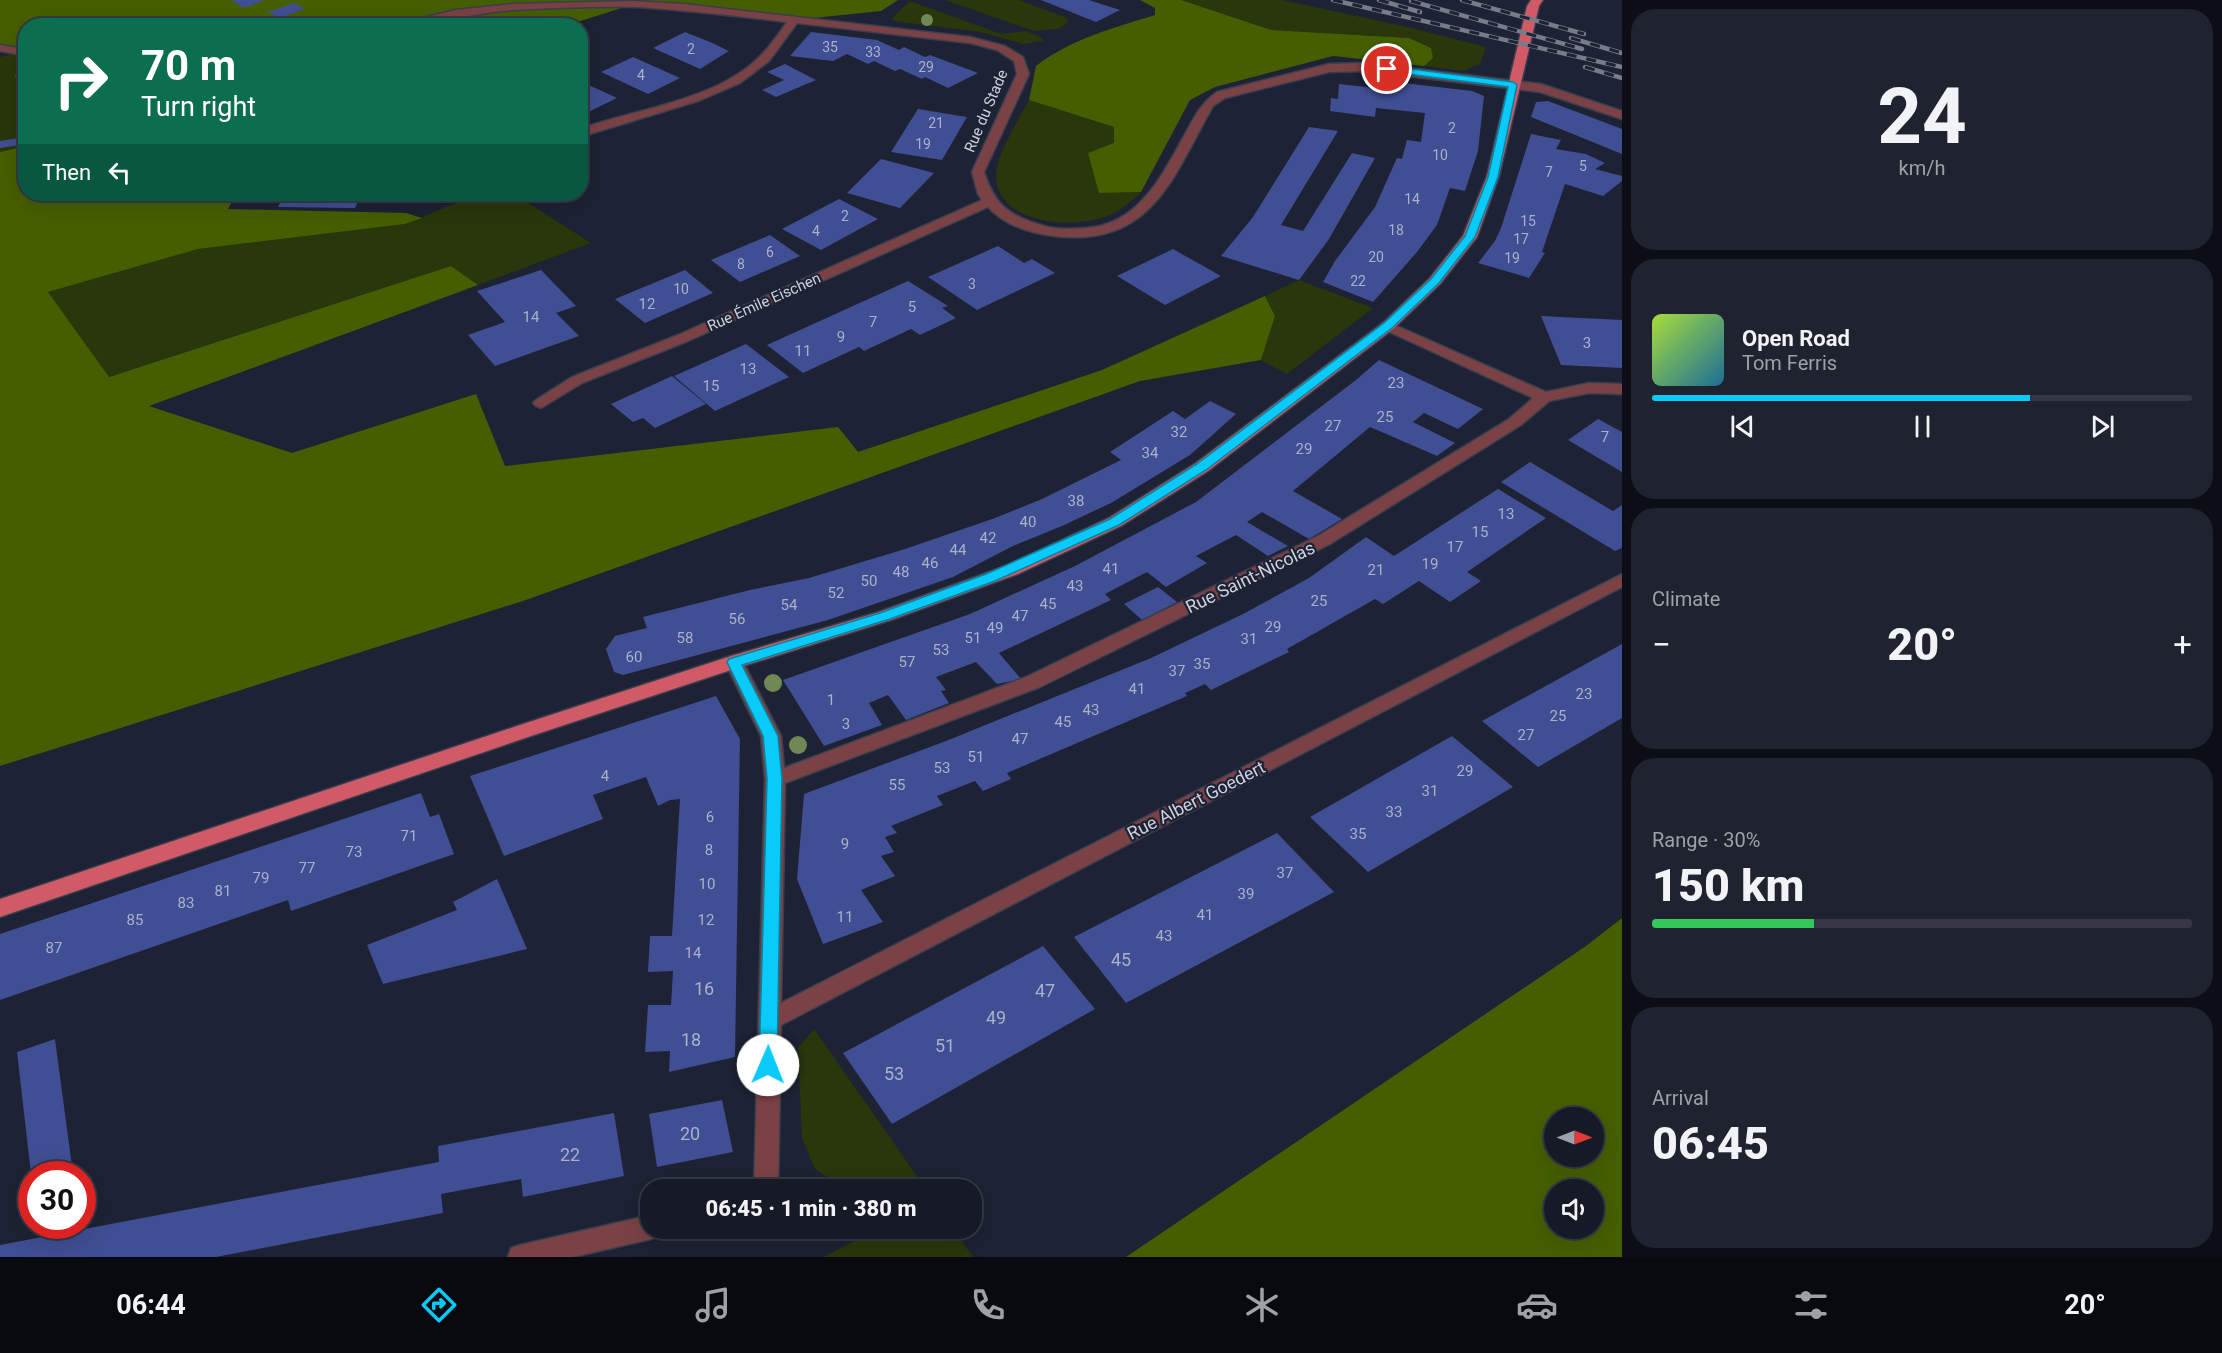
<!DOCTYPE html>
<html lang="en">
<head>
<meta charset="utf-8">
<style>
	:root { --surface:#161a27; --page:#1f232f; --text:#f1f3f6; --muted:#9ea1a7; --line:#353844; --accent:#0acafa }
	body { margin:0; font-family:Roboto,sans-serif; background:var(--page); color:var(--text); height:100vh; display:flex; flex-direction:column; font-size:22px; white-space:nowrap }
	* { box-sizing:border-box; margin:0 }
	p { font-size:20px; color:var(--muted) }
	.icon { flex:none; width:33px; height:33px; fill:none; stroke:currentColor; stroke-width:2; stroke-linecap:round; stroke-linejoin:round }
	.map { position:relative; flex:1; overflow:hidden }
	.details { display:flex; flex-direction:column; gap:9px; padding:9px; background:#0c0e15; width:600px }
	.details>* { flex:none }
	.hud { position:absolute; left:18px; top:18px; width:570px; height:183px; border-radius:24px; box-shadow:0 6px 24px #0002,0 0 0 2px var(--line); background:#0b6e4f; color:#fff; overflow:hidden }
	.needle { width:39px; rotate:90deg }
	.controls { position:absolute; left:1544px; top:1107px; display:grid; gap:12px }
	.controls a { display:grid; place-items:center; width:60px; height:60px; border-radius:50%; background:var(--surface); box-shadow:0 6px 24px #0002,0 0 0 2px var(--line); font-size:30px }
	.speed { position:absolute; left:18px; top:1161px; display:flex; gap:12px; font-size:30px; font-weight:700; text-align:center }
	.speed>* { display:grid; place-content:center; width:78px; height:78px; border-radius:50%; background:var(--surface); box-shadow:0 6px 24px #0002,0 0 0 2px var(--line); line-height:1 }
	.speed .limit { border:9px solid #d22; background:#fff; color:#111 }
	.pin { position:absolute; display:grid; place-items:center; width:51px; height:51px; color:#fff; margin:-26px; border:3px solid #fff; border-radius:50%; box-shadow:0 2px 6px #0007 }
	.me { position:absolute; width:66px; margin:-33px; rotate:1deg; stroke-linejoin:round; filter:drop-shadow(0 0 4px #0008) }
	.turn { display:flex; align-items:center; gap:21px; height:126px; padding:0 24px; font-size:27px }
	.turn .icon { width:78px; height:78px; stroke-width:2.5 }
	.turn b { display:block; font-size:42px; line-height:51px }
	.then { display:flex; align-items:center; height:57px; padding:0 24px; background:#0003; gap:12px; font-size:22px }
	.big { font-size:45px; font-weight:800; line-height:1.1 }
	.details .tile { flex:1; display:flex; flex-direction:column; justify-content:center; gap:9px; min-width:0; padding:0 21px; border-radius:24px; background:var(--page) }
	.details .dial { align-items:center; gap:0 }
	.dial b { font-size:78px; line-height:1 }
	.song { display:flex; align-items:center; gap:18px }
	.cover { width:72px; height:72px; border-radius:9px; background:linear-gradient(135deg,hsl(80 70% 55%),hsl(200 70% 35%)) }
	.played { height:6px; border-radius:3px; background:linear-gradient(90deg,var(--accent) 70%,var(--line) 70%) }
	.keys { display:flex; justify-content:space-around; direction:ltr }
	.heat { display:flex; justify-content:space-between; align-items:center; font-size:33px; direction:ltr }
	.charge { height:9px; border-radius:4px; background:linear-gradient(90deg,#34c759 30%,var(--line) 0) }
	.trip { position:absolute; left:640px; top:1179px; width:342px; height:60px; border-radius:24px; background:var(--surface); box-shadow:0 6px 24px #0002,0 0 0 2px var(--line); font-weight:800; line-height:60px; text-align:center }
	.menu { display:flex; height:96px; justify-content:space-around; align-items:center; background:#090a10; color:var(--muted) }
	.menu .icon { width:42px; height:42px }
	.menu .current { color:var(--accent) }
	.menu b { font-size:27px; color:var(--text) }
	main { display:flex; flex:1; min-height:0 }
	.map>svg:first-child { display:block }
	.green { fill:#29370b }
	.forest { fill:#455f00; fill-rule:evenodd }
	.building { fill:#404e93 }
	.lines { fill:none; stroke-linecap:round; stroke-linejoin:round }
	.minor-casing { stroke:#393e4f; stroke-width:3 }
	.major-casing { stroke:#393e4f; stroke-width:3 }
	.minor { fill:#7a4245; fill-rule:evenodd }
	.major { fill:#d05b66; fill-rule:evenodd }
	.rail-casing { stroke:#777b8a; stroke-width:4.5 }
	.rail { stroke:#1d2234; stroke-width:3; stroke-dasharray:10; stroke-linecap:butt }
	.tree { fill:#708854 }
	.route { fill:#0acafa; stroke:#0683a2; stroke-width:1.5 }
	.labels { text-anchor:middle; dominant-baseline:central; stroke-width:4.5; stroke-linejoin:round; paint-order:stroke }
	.far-number-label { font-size:14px; fill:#aab1cb }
	.far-street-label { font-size:15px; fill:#ced2de; stroke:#1d2234 }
	.number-label { font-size:15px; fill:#aab1cb }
	.street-label { font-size:18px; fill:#ced2de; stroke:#1d2234 }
	.near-number-label { font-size:18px; fill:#aab1cb }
</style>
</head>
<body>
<main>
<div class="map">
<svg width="1622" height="1257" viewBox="0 0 1622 1257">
	<rect width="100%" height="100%" fill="#1d2234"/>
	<!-- green -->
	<g class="green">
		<polygon points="945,0 1019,0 1067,18 1068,23 1058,29 1034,31"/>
		<polygon points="1181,0 1282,0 1412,28 1486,47 1480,64 1463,71 1424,66 1433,58 1409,38 1271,30"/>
		<polygon points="910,1 1001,34 1026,31 1042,38 1043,41 1023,44 981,32 894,21 892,18"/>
		<polygon points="19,52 25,53 25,146 0,152 0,57"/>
		<path d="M1029 100 1114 127V143L1099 193 1141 192C1128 204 1116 215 1098 219 1065 228 997 222 996 176 996 155 1019 119 1029 100Z"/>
		<polygon points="478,194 514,194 591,243 478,285 451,266 108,377 48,292 198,249 405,224"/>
		<polygon points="1299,280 1373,308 1287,374 1261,360 1275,316 1265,296"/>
		<polygon points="814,1029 926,1189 871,1189 863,1181 842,1187 815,1169 802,1138 798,1048"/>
		<polygon points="878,1229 953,1229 973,1257 823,1257"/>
	</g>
	<!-- forest -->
	<g class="forest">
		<polygon points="0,0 898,0 881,11 794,20 634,4 565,26 407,25 410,23 392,26 26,26 25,53 0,48"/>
		<path d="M1140 0H1181L1271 30 1409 38 1431 48 1433 58 1424 66 1333 56 1215 87 1190 100 1141 192 1099 193 1088 153 1114 143V127L1029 100 1036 66C1071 39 1113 28 1155 15V8Z"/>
		<polygon points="25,146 26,194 236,194 228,209 406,213 422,218 405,224 198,249 48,292 109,377 451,266 478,285 149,406 292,453 476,394 505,466 838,427 858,452 1102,370 1265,296 1275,316 1261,360 1140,381 523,601 0,766 0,152"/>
		<path d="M1622 918V1257H1126L1586 946ZM1554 1118H1593V1156H1554ZM1554 1190H1593V1228H1554Z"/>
	</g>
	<!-- building -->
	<g class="building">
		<polygon points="231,0 265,0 244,8"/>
		<polygon points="1041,0 1089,0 1120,10 1096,22"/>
		<polygon points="294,3 305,9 279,18 268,12"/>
		<polygon points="685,32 710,42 729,51 700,69 653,48"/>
		<polygon points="811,32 877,40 899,50 904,47 925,57 930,55 978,73 948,88 925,77 922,79 900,69 895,71 874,61 868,64 847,54 833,61 790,56"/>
		<polygon points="633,57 680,78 648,94 601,72"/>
		<polygon points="785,64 816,80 776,97 762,90 784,80 767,72"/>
		<polygon points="26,71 26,89 20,89 15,75"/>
		<polygon points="580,81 617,98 580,116"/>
		<polygon points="1395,82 1472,91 1484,96 1478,151 1465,191 1450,188 1437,225 1417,252 1373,302 1323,282 1335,261 1375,207 1397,158 1402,159 1407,140 1421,142 1425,113 1376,108 1375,117 1330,111 1331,98 1338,99 1339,84 1393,90"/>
		<polygon points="1548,101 1622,129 1622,154 1531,117 1536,102"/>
		<polygon points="918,109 967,117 942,160 891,152"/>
		<polygon points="1309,127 1338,131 1281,225 1303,231 1352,153 1375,158 1329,239 1299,280 1221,256 1253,217"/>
		<polygon points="1531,134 1561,140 1556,149 1586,154 1605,163 1595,169 1622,176 1622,181 1603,196 1565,184 1542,252 1545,253 1529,278 1478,263 1495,241 1501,228"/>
		<polygon points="26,137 26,144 0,148 0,141"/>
		<polygon points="881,159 934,173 900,208 847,193"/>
		<polygon points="285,194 361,194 355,208 278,207"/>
		<polygon points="839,199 878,219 821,250 782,229"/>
		<polygon points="770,235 800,256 740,282 711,260"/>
		<polygon points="998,246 1024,263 1032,259 1055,273 977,310 928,277"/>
		<polygon points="1173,249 1221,276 1165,305 1117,276"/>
		<polygon points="541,270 576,306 556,313 579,336 495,366 468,335 505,322 477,291"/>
		<polygon points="685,270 713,293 645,323 615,299"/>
		<polygon points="908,281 948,306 942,308 956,318 920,335 911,329 864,351 859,347 803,373 767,345"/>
		<polygon points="1541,316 1622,320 1622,368 1561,365"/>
		<polygon points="746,344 789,377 715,411 674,376"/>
		<polygon points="1379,360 1483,409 1458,429 1424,413 1413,422 1455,443 1437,456 1370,427 1293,491 1342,519 1309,539 1262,512 1247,522 1288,546 1268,556 1236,535 1196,556 1207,563 1166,587 1147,572 1105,594 1111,600 999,653 1021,679 997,684 976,662 936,677 946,690 941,691 949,703 906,720 888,695 869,703 882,725 824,746 783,680 970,614 1075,566 1196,502 1356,380"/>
		<polygon points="672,376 706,404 655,428 643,418 633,422 611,404"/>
		<polygon points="1210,401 1236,414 1190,455 1111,503 1062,526 1013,546 953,577 828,620 623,675 614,672 606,649 615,636 647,628 643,617 750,590 809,578 905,549 995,518 1042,499 1121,460 1110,452 1173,411 1185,419"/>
		<polygon points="1598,419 1622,432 1622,472 1568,440"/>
		<polygon points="1530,462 1613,511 1622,505 1622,548 1615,551 1501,482"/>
		<polygon points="1498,489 1546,518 1467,572 1481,581 1450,602 1419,581 1383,604 1375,599 1287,649 1289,652 1211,690 1205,684 1185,693 1187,696 1007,773 1011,779 983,791 975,781 937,796 943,805 891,826 897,833 885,837 894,852 881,856 895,876 861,890 883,922 823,944 797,879 804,794 946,741 1151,658 1243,614 1309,578 1366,537 1394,556"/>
		<polygon points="1158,587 1177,602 1142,620 1124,604"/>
		<polygon points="1622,644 1622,718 1538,767 1482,721"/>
		<polygon points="716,696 740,739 735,1057 669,1072 670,1051 645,1052 648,1005 671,1005 673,971 648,972 650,936 672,936 680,799 670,800 658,806 646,777 593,795 603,819 504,856 470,776"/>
		<polygon points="1452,736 1513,787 1368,872 1310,817"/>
		<polygon points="421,793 430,817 439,814 454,854 291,911 288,900 0,1000 0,934"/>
		<polygon points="1277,833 1334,892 1126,1003 1074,937"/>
		<polygon points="497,879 527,949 383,984 367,945 457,910 453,902"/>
		<polygon points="1043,946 1095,1009 892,1124 843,1053"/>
		<polygon points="55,1039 73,1174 31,1174 17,1052"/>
		<polygon points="722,1100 733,1152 657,1167 649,1114"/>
		<polygon points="614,1113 624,1176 523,1197 521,1179 441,1194 443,1213 216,1257 0,1257 0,1245 439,1162 438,1146"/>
	</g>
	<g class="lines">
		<defs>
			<g id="minor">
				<path d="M634 1 684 4 970 37 1005 46 1023 57 1029 74 984 172C995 205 1008 215 1041 225 1055 230 1071 229 1086 228 1138 225 1162 176 1184 136 1194 118 1200 104 1217 92L1329 64 1366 63 1541 84 1622 111V119L1540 92 1366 71 1329 72 1225 98 1213 106C1173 177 1152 248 1054 236 1030 233 1004 225 988 207L688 341 582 383 541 408 536 406 533 403 536 400 572 377 678 335 982 200 978 194 972 172 1017 74 1014 61 997 50 970 43 797 23 769 61 740 83 698 101 580 137V129C635 109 711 101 755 61 768 50 777 36 787 22 737 16 687 10 637 7 596 6 554 8 513 10 471 13 429 26 387 26L456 10 513 4Z"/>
				<polygon points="0,45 26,49 26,56 0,51"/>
				<polygon points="1388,322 1546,392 1589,383 1622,384 1622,394 1589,393 1549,401 1521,425 1330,544 1040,687 785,783 781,1003 1622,574 1622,587 781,1025 778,1190 754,1190 765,779 761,736 725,662 728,657 734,655 740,657 743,662 781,736 784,768 1026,677 1318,536 1509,419 1533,398 1383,329 1381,326 1383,323"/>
				<polygon points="651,1215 651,1228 663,1228 660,1235 651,1239 573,1257 508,1257 511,1248 520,1245"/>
			</g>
			<polygon id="major" points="1531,0 1543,0 1539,6 1499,176 1477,237 1440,284 1393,329 1208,471 1121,526 1018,574 891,620 740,667 534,735 0,917 0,899 520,725 728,657 879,612 1006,566 1109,518 1196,463 1383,323 1430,278 1463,236 1487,176 1527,6"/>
		</defs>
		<!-- minor casing -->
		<use href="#minor" class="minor-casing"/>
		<!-- major casing -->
		<use href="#major" class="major-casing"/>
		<!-- minor -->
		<use href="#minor" class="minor"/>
		<!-- major -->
		<use href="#major" class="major"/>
		<defs>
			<g id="rail">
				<polyline points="1333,0 1622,67"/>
				<polyline points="1379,0 1420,12"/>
				<polyline points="1462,0 1584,34"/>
				<polyline points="1411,1 1582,49"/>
				<polyline points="1571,38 1622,53"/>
				<polyline points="1585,67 1622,78"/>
			</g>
		</defs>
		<!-- rail casing -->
		<use href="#rail" class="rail-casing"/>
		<!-- rail -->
		<use href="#rail" class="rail"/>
	</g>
	<!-- trees -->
	<g class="tree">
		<circle cx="927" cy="20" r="6"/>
		<circle cx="773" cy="683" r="9"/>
		<circle cx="798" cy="745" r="9"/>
	</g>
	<!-- route -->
	<polygon class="route" points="1387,66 1513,82 1517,85 1498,177 1475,237 1439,283 1392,328 1206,470 1119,525 995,581 890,619 742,665 778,736 782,779 777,1065 774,1071 768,1073 762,1071 759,1065 767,779 763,736 727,662 729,659 880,613 986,574 1110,519 1197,464 1384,323 1431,279 1465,236 1488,177 1508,87 1384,71 1384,67"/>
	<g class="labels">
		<!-- far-number labels -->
		<g class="far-number-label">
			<text x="830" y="47">35</text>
			<text x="691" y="49">2</text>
			<text x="873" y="52">33</text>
			<text x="926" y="67">29</text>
			<text x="641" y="75">4</text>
			<text x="936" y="123">21</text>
			<text x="1452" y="128">2</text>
			<text x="923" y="144">19</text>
			<text x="1440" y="155">10</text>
			<text x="1583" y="166">5</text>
			<text x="1549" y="172">7</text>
			<text x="1412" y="199">14</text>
			<text x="845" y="216">2</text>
			<text x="1528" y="221">15</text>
			<text x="1396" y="230">18</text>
			<text x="816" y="231">4</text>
			<text x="1521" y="239">17</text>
			<text x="770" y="252">6</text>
			<text x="1376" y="257">20</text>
			<text x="1512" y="258">19</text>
			<text x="741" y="264">8</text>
			<text x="1358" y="281">22</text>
			<text x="972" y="284">3</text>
			<text x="681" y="289">10</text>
		</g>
		<!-- far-street labels -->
		<g class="far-street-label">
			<text transform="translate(986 111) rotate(-67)">Rue du Stade</text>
			<text transform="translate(764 302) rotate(-24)">Rue Émile Eischen</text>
		</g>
		<!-- number labels -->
		<g class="number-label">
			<text x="647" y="304">12</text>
			<text x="912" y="307">5</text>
			<text x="531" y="317">14</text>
			<text x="873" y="322">7</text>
			<text x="841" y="337">9</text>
			<text x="1587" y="343">3</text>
			<text x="803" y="351">11</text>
			<text x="748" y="369">13</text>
			<text x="1396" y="383">23</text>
			<text x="711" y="386">15</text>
			<text x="1385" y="417">25</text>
			<text x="1333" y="426">27</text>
			<text x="1179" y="432">32</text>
			<text x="1605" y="437">7</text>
			<text x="1304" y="449">29</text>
			<text x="1150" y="453">34</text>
			<text x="1076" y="501">38</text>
			<text x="1506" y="514">13</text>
			<text x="1028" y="522">40</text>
			<text x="1480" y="532">15</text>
			<text x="988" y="538">42</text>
			<text x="1455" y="547">17</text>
			<text x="958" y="550">44</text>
			<text x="930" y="563">46</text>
			<text x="1430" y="564">19</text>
			<text x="1111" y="569">41</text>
			<text x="1376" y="570">21</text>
			<text x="901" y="572">48</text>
			<text x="869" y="581">50</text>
			<text x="1075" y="586">43</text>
			<text x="836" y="593">52</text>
			<text x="1319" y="601">25</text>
			<text x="1048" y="604">45</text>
			<text x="789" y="605">54</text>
			<text x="1020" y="616">47</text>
			<text x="737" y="619">56</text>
			<text x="1273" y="627">29</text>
			<text x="995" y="628">49</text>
			<text x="685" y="638">58</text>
			<text x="973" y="638">51</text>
			<text x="1249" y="639">31</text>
			<text x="941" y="650">53</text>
			<text x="634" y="657">60</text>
			<text x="907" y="662">57</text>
			<text x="1202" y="664">35</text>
			<text x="1177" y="671">37</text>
			<text x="1137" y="689">41</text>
			<text x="1584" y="694">23</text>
			<text x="831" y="700">1</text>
			<text x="1091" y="710">43</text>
			<text x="1558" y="716">25</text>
			<text x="1063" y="722">45</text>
			<text x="846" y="724">3</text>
			<text x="1526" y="735">27</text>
			<text x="1020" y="739">47</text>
			<text x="976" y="757">51</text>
			<text x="942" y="768">53</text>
			<text x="1465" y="771">29</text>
			<text x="605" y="776">4</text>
			<text x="897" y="785">55</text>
			<text x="1430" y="791">31</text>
			<text x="1394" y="812">33</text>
			<text x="710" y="817">6</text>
			<text x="1358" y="834">35</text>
			<text x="409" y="836">71</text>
			<text x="845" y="844">9</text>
			<text x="709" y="850">8</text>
			<text x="354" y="852">73</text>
			<text x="307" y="868">77</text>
			<text x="1285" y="873">37</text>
			<text x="261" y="878">79</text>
			<text x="707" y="884">10</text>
			<text x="223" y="891">81</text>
			<text x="1246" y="894">39</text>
			<text x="186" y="903">83</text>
			<text x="1205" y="915">41</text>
			<text x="845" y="917">11</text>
			<text x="135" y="920">85</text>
			<text x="706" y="920">12</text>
			<text x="1164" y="936">43</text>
			<text x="54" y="948">87</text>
			<text x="693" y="953">14</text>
		</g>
		<!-- street labels -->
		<g class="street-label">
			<text transform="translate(1250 577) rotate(-26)">Rue Saint-Nicolas</text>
			<text transform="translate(1196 800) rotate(-27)">Rue Albert Goedert</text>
		</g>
		<!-- near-number labels -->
		<g class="near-number-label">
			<text x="1121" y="959">45</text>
			<text x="704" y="988">16</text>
			<text x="1045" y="990">47</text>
			<text x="996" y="1017">49</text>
			<text x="691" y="1039">18</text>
			<text x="945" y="1045">51</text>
			<text x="894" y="1073">53</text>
			<text x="690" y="1133">20</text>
			<text x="570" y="1154">22</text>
		</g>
	</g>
</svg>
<div class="controls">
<a><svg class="needle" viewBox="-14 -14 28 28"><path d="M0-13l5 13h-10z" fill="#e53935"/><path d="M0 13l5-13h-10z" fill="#9ea1a7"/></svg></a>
<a><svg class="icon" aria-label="sound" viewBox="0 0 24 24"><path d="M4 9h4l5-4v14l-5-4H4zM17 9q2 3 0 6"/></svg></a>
</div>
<div class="speed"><div class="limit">30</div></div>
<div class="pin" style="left:1387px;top:69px;background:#d93025"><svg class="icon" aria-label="arrive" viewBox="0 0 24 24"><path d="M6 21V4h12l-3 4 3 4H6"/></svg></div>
<svg class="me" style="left:768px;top:1065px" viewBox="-20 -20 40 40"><circle r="19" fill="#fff"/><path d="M0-13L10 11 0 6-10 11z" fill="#0acafa"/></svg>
<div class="trip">06:45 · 1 min · 380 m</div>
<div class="hud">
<div class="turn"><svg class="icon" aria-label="right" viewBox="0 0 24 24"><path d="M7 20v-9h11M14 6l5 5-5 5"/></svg><div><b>70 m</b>Turn right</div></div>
<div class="then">Then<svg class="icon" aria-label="left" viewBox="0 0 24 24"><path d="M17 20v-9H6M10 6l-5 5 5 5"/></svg></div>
</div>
</div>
<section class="details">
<div class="tile dial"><b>24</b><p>km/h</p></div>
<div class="tile">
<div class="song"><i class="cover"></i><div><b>Open Road</b><p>Tom Ferris</p></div></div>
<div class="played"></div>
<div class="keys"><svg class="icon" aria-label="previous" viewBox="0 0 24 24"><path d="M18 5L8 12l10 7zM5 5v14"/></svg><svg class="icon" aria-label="pause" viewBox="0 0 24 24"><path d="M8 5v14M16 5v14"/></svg><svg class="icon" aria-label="next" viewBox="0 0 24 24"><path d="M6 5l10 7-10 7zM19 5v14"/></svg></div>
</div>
<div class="tile"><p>Climate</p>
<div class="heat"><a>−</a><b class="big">20°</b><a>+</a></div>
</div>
<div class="tile"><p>Range · 30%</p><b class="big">150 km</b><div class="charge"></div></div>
<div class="tile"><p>Arrival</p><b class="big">06:45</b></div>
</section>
</main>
<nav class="menu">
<b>06:44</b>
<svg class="icon current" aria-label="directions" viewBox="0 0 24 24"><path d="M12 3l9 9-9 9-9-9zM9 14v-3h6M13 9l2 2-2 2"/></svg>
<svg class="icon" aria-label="music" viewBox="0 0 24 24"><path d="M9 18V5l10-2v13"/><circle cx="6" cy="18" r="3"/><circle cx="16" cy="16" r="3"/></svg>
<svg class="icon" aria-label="phone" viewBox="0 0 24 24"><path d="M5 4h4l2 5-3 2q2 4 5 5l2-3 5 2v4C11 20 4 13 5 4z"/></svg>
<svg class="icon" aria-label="climate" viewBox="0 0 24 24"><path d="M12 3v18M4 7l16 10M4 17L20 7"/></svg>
<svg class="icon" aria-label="car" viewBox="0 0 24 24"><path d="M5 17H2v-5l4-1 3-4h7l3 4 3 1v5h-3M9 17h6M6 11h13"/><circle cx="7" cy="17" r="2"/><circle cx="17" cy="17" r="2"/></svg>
<svg class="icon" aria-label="filters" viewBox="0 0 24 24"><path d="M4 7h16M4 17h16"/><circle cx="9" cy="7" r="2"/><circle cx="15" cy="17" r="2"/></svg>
<b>20°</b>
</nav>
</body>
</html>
